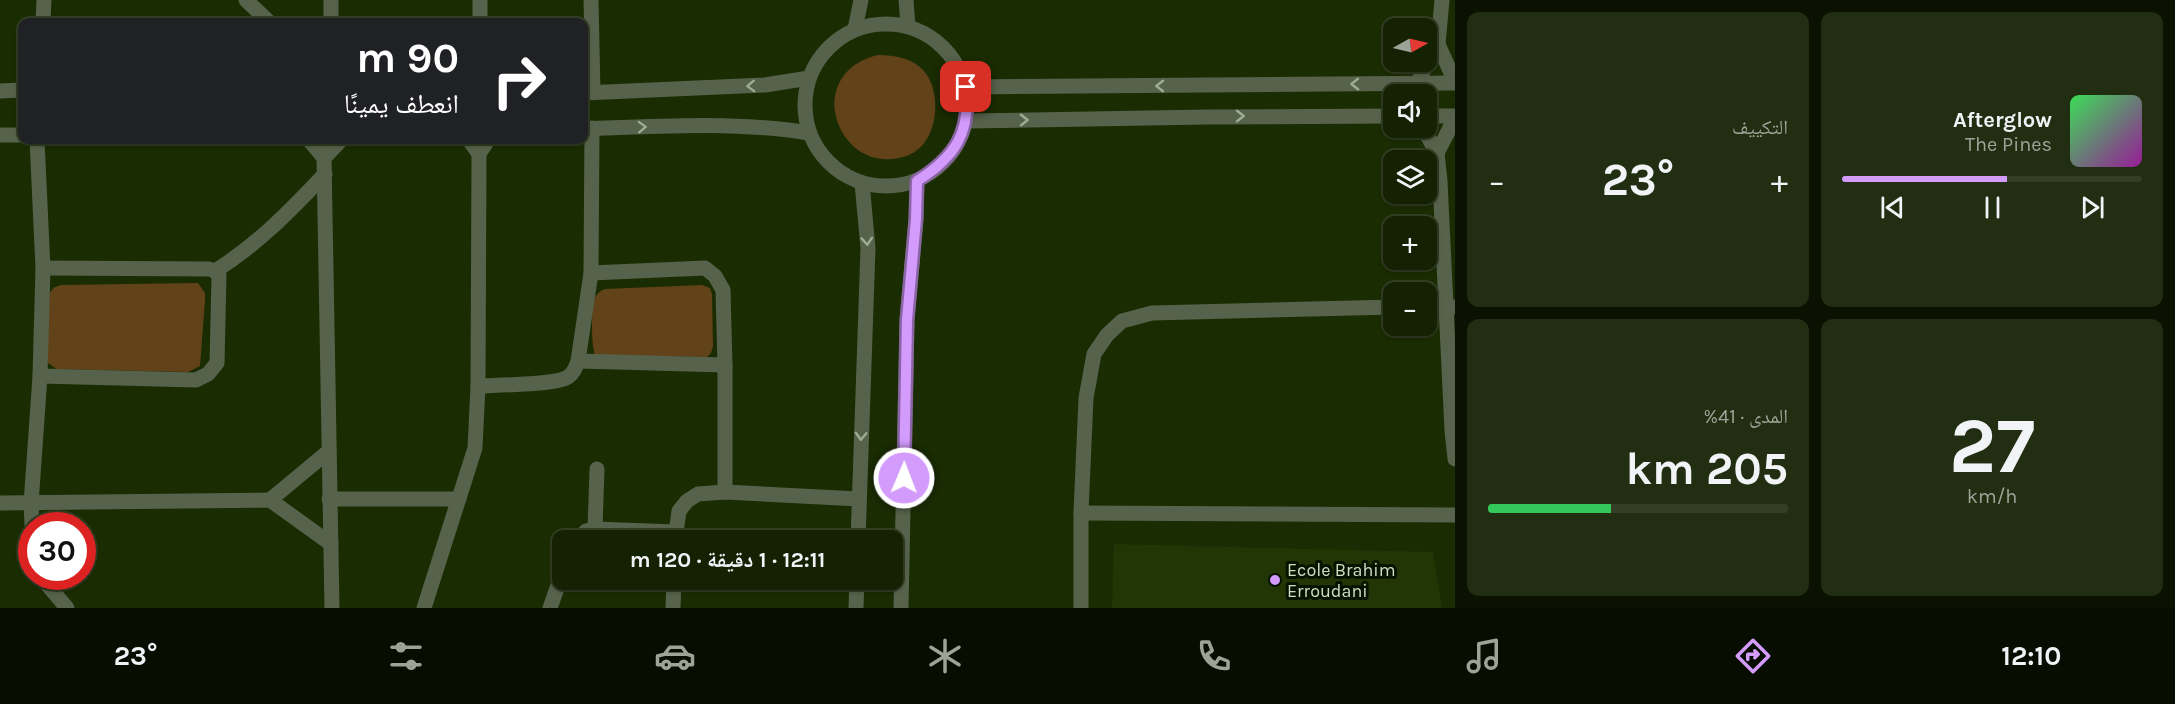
<!DOCTYPE html>
<html lang="ar">
<head>
<meta charset="utf-8">
<style>
	:root { --surface:#142102; --page:#212e11; --text:#f1f3f6; --muted:#9da399; --line:#333e24; --accent:#d39cfc }
	body { margin:0; font-family:Karla,"Noto Naskh Arabic",sans-serif; background:var(--page); color:var(--text); direction:rtl; height:100vh; display:flex; flex-direction:column; font-size:22px; white-space:nowrap }
	* { box-sizing:border-box; margin:0 }
	p { font-size:20px; color:var(--muted) }
	.icon { flex:none; width:33px; height:33px; fill:none; stroke:currentColor; stroke-width:2; stroke-linecap:round; stroke-linejoin:round }
	.map { position:relative; flex:1; overflow:hidden; direction:ltr }
	.side { display:flex; flex-direction:column; gap:12px; padding:12px; background:#0b1201; width:720px }
	.side>* { flex:none }
	.banner { position:absolute; left:18px; top:18px; width:570px; height:126px; border-radius:12px; box-shadow:0 2px 4px #0004,0 0 0 2px var(--line); direction:rtl; background:#202124; color:#fff; overflow:hidden }
	.needle { width:39px; rotate:82deg }
	.buttons { position:absolute; left:1383px; top:18px; display:grid; gap:12px }
	.buttons a { display:grid; place-items:center; width:54px; height:54px; border-radius:12px; background:var(--surface); box-shadow:0 2px 4px #0004,0 0 0 2px var(--line); font-size:30px }
	.speed { position:absolute; left:18px; top:512px; display:flex; gap:12px; font-size:30px; font-weight:700; text-align:center }
	.speed>* { display:grid; place-content:center; width:78px; height:78px; border-radius:50%; background:var(--surface); box-shadow:0 2px 4px #0004,0 0 0 2px var(--line); line-height:1 }
	.speed .limit { border:9px solid #d22; background:#fff; color:#111 }
	.pin { position:absolute; display:grid; place-items:center; width:51px; height:51px; color:#fff; margin:-26px; border-radius:12px; box-shadow:0 3px 9px #0006 }
	.me { position:absolute; width:66px; margin:-33px; rotate:1deg; stroke-linejoin:round; filter:drop-shadow(0 0 4px #0008) }
	.turn { display:flex; align-items:center; gap:21px; height:126px; padding:0 30px; font-size:27px }
	.turn .icon { width:78px; height:78px; stroke-width:2.5 }
	.turn b { display:block; font-size:42px; line-height:51px }
	.big { font-size:45px; font-weight:700; line-height:1.1 }
	.side .card { flex:1; display:flex; flex-direction:column; justify-content:center; gap:9px; min-width:0; padding:0 21px; border-radius:12px; background:var(--page) }
	.side .dial { align-items:center; gap:0 }
	.dial b { font-size:78px; line-height:1 }
	.song { display:flex; align-items:center; gap:18px }
	.cover { width:72px; height:72px; border-radius:9px; background:linear-gradient(135deg,hsl(130 70% 55%),hsl(300 70% 35%)) }
	.played { height:6px; border-radius:3px; background:linear-gradient(90deg,var(--accent) 55%,var(--line) 55%) }
	.keys { display:flex; justify-content:space-around; direction:ltr }
	.heat { display:flex; justify-content:space-between; align-items:center; font-size:33px; direction:ltr }
	.charge { height:9px; border-radius:4px; background:linear-gradient(90deg,#34c759 41%,var(--line) 0) }
	.side .tiles { flex:1; display:grid; gap:12px; grid-template-columns:repeat(2,1fr) }
	.trip { position:absolute; left:552px; top:530px; width:351px; height:60px; border-radius:12px; background:var(--surface); box-shadow:0 2px 4px #0004,0 0 0 2px var(--line); font-weight:700; line-height:60px; text-align:center; direction:rtl }
	.dock { display:flex; height:96px; justify-content:space-around; align-items:center; background:#080d01; color:var(--muted) }
	.dock .icon { width:42px; height:42px }
	.dock .active { color:var(--accent) }
	.dock b { font-size:27px; color:var(--text) }
	main { display:flex; flex:1; min-height:0 }
	.map>svg:first-child { display:block }
	.built { fill:#223505 }
	.green { fill:#624219 }
	.lines { fill:none; stroke-linecap:round; stroke-linejoin:round }
	.minor { stroke:#56624b; stroke-width:15 }
	.oneway { stroke:#9fad92 }
	.route-casing { stroke:#8965a4; stroke-width:15 }
	.route { stroke:#d39cfc; stroke-width:10 }
	.poi-dot { fill:#d39cfc; stroke:#081200; stroke-width:2 }
	.labels { text-anchor:middle; dominant-baseline:central; stroke-width:6; stroke-linejoin:round; paint-order:stroke }
	.poi-label { font-size:18px; fill:#cfdfc1; stroke:#081200; text-anchor:start }
</style>
</head>
<body>
<main>
<section class="side">
<div class="tiles">
<div class="card">
<div class="song"><i class="cover"></i><div><b>Afterglow</b><p>The Pines</p></div></div>
<div class="played"></div>
<div class="keys"><svg class="icon" aria-label="previous" viewBox="0 0 24 24"><path d="M18 5L8 12l10 7zM5 5v14"/></svg><svg class="icon" aria-label="pause" viewBox="0 0 24 24"><path d="M8 5v14M16 5v14"/></svg><svg class="icon" aria-label="next" viewBox="0 0 24 24"><path d="M6 5l10 7-10 7zM19 5v14"/></svg></div>
</div>
<div class="card"><p>التكييف</p>
<div class="heat"><a>−</a><b class="big">23°</b><a>+</a></div>
</div>
<div class="card dial"><b>27</b><p>km/h</p></div>
<div class="card"><p>المدى · 41%</p><b class="big">205 km</b><div class="charge"></div></div>
</div>
</section>
<div class="map">
<svg width="1455" height="608" viewBox="0 0 1455 608">
	<rect width="100%" height="100%" fill="#1a2c02"/>
	<!-- built -->
	<polygon class="built" points="1114,544 1433,552 1442,608 1112,608"/>
	<!-- green -->
	<g class="green">
		<path d="M878 55C895 55 912 58 924 71 943 93 938 143 909 155 840 182 798 74 878 55Z"/>
		<path d="M198 283 205 293V300L200 366 188 372 57 369 48 363V301C50 291 51 288 61 285Z"/>
		<path d="M702 285 710 288 712 294 713 346 711 353 707 357 595 355C591 345 591 308 595 298 597 293 600 291 605 289Z"/>
	</g>
	<g class="lines">
		<!-- minor -->
		<g class="minor">
			<polyline points="246,0 269,22"/>
			<polyline points="480,0 480,22"/>
			<polyline points="591,0 593,92"/>
			<polyline points="906,0 908,26"/>
			<polyline points="43,22 44,0"/>
			<polyline points="331,22 331,0"/>
			<circle cx="886" cy="105" r="81"/>
			<polyline points="855,29 861,0"/>
			<polyline points="1438,44 1455,82"/>
			<polyline points="966,87 1455,83"/>
			<polyline points="0,91 22,90"/>
			<polyline points="584,93 765,85 809,78"/>
			<polyline points="1417,94 1417,83 1438,44 1442,0"/>
			<polyline points="1426,116 1455,116"/>
			<polyline points="966,121 1207,117 1394,116"/>
			<polyline points="1423,128 1437,153 1440,181 1452,431 1455,459"/>
			<path d="M584 129C658 126 735 121 809 133"/>
			<polyline points="0,135 22,135"/>
			<polyline points="309,140 324,158 332,608"/>
			<polyline points="469,140 479,154"/>
			<polyline points="1437,153 1455,118"/>
			<polyline points="324,158 341,140"/>
			<path d="M43 268 209 269 215 271C257 245 291 210 325 174"/>
			<polyline points="591,273 705,268 715,276 723,290 725,365 725,492"/>
			<polyline points="1426,307 1455,307"/>
			<polyline points="578,361 725,365"/>
			<polyline points="40,376 196,380 208,374 217,363 219,276 215,271"/>
			<path d="M478 386C496 385 556 385 568 377 574 373 576 367 578 361L591 273 592 128"/>
			<polyline points="329,499 459,499"/>
			<polyline points="270,500 329,451"/>
			<polyline points="0,503 270,500 331,544"/>
			<polyline points="1081,513 1455,515"/>
			<polyline points="32,525 31,504 40,376 43,268 37,140"/>
			<polyline points="595,529 597,469"/>
			<polyline points="577,540 586,531 595,529 675,532"/>
			<polyline points="675,540 679,511 687,501 698,494 725,492 859,499"/>
			<polyline points="858,540 868,248 862,183"/>
			<polyline points="40,576 67,608"/>
			<polyline points="424,608 475,448 478,386 479,154 488,140"/>
			<polyline points="550,608 562,574"/>
			<polyline points="673,608 674,579"/>
			<polyline points="856,608 857,579"/>
			<polyline points="901,608 907,320 916,219 917,181"/>
			<polyline points="1081,608 1081,513 1086,398 1094,354 1107,335 1122,321 1152,313 1394,307"/>
		</g>
	</g>
	<!-- one-way arrows -->
	<defs><path id="oneway-chevron" d="M-2-3.5L2.5 0L-2 3.5" fill="none" stroke-width="1.6" stroke-linecap="round" stroke-linejoin="round" transform="scale(1.5)"/></defs>
	<g class="oneway">
		<use href="#oneway-chevron" transform="translate(1355 84) rotate(179)"/>
		<use href="#oneway-chevron" transform="translate(751 86) rotate(178)"/>
		<use href="#oneway-chevron" transform="translate(1160 86) rotate(180)"/>
		<use href="#oneway-chevron" transform="translate(1240 116)"/>
		<use href="#oneway-chevron" transform="translate(1024 120) rotate(-1)"/>
		<use href="#oneway-chevron" transform="translate(642 127) rotate(-2)"/>
		<use href="#oneway-chevron" transform="translate(867 241) rotate(86)"/>
		<use href="#oneway-chevron" transform="translate(861 436) rotate(92)"/>
	</g>
	<g class="lines">
		<defs>
			<path id="route" d="M904 478 907 320 916 219 917 181C955 157 971 133 966 87"/>
		</defs>
		<!-- route casing -->
		<use href="#route" class="route-casing"/>
		<!-- route -->
		<use href="#route" class="route"/>
	</g>
	<!-- markers -->
	<circle class="poi-dot" cx="1275" cy="580" r="6"/>
	<g class="labels">
		<!-- poi labels -->
		<g class="poi-label">
			<text x="1287" y="570">Ecole Brahim<tspan x="1287" dy="21">Erroudani</tspan></text>
		</g>
	</g>
</svg>
<div class="buttons">
<a><svg class="needle" viewBox="-14 -14 28 28"><path d="M0-13l5 13h-10z" fill="#e53935"/><path d="M0 13l5-13h-10z" fill="#9da399"/></svg></a>
<a><svg class="icon" aria-label="sound" viewBox="0 0 24 24"><path d="M4 9h4l5-4v14l-5-4H4zM17 9q2 3 0 6"/></svg></a>
<a><svg class="icon" aria-label="layers" viewBox="0 0 24 24"><path d="M12 4l9 5-9 5-9-5zM3 14l9 5 9-5"/></svg></a>
<a>+</a>
<a>−</a>
</div>
<div class="speed"><div class="limit">30</div></div>
<div class="pin" style="left:966px;top:87px;background:#d93025"><svg class="icon" aria-label="arrive" viewBox="0 0 24 24"><path d="M6 21V4h12l-3 4 3 4H6"/></svg></div>
<svg class="me" style="left:904px;top:478px" viewBox="-20 -20 40 40"><circle r="17" fill="#d39cfc" stroke="#fff" stroke-width="3"/><path d="M0-11L8 9 0 5-8 9z" fill="#fff"/></svg>
<div class="trip">12:11 · 1 دقيقة · 120 m</div>
<div class="banner">
<div class="turn"><svg class="icon" aria-label="right" viewBox="0 0 24 24"><path d="M7 20v-9h11M14 6l5 5-5 5"/></svg><div><b>90 m</b>انعطف يمينًا</div></div>
</div>
</div>
</main>
<nav class="dock">
<b>12:10</b>
<svg class="icon active" aria-label="directions" viewBox="0 0 24 24"><path d="M12 3l9 9-9 9-9-9zM9 14v-3h6M13 9l2 2-2 2"/></svg>
<svg class="icon" aria-label="music" viewBox="0 0 24 24"><path d="M9 18V5l10-2v13"/><circle cx="6" cy="18" r="3"/><circle cx="16" cy="16" r="3"/></svg>
<svg class="icon" aria-label="phone" viewBox="0 0 24 24"><path d="M5 4h4l2 5-3 2q2 4 5 5l2-3 5 2v4C11 20 4 13 5 4z"/></svg>
<svg class="icon" aria-label="climate" viewBox="0 0 24 24"><path d="M12 3v18M4 7l16 10M4 17L20 7"/></svg>
<svg class="icon" aria-label="car" viewBox="0 0 24 24"><path d="M5 17H2v-5l4-1 3-4h7l3 4 3 1v5h-3M9 17h6M6 11h13"/><circle cx="7" cy="17" r="2"/><circle cx="17" cy="17" r="2"/></svg>
<svg class="icon" aria-label="filters" viewBox="0 0 24 24"><path d="M4 7h16M4 17h16"/><circle cx="9" cy="7" r="2"/><circle cx="15" cy="17" r="2"/></svg>
<b>23°</b>
</nav>
</body>
</html>
